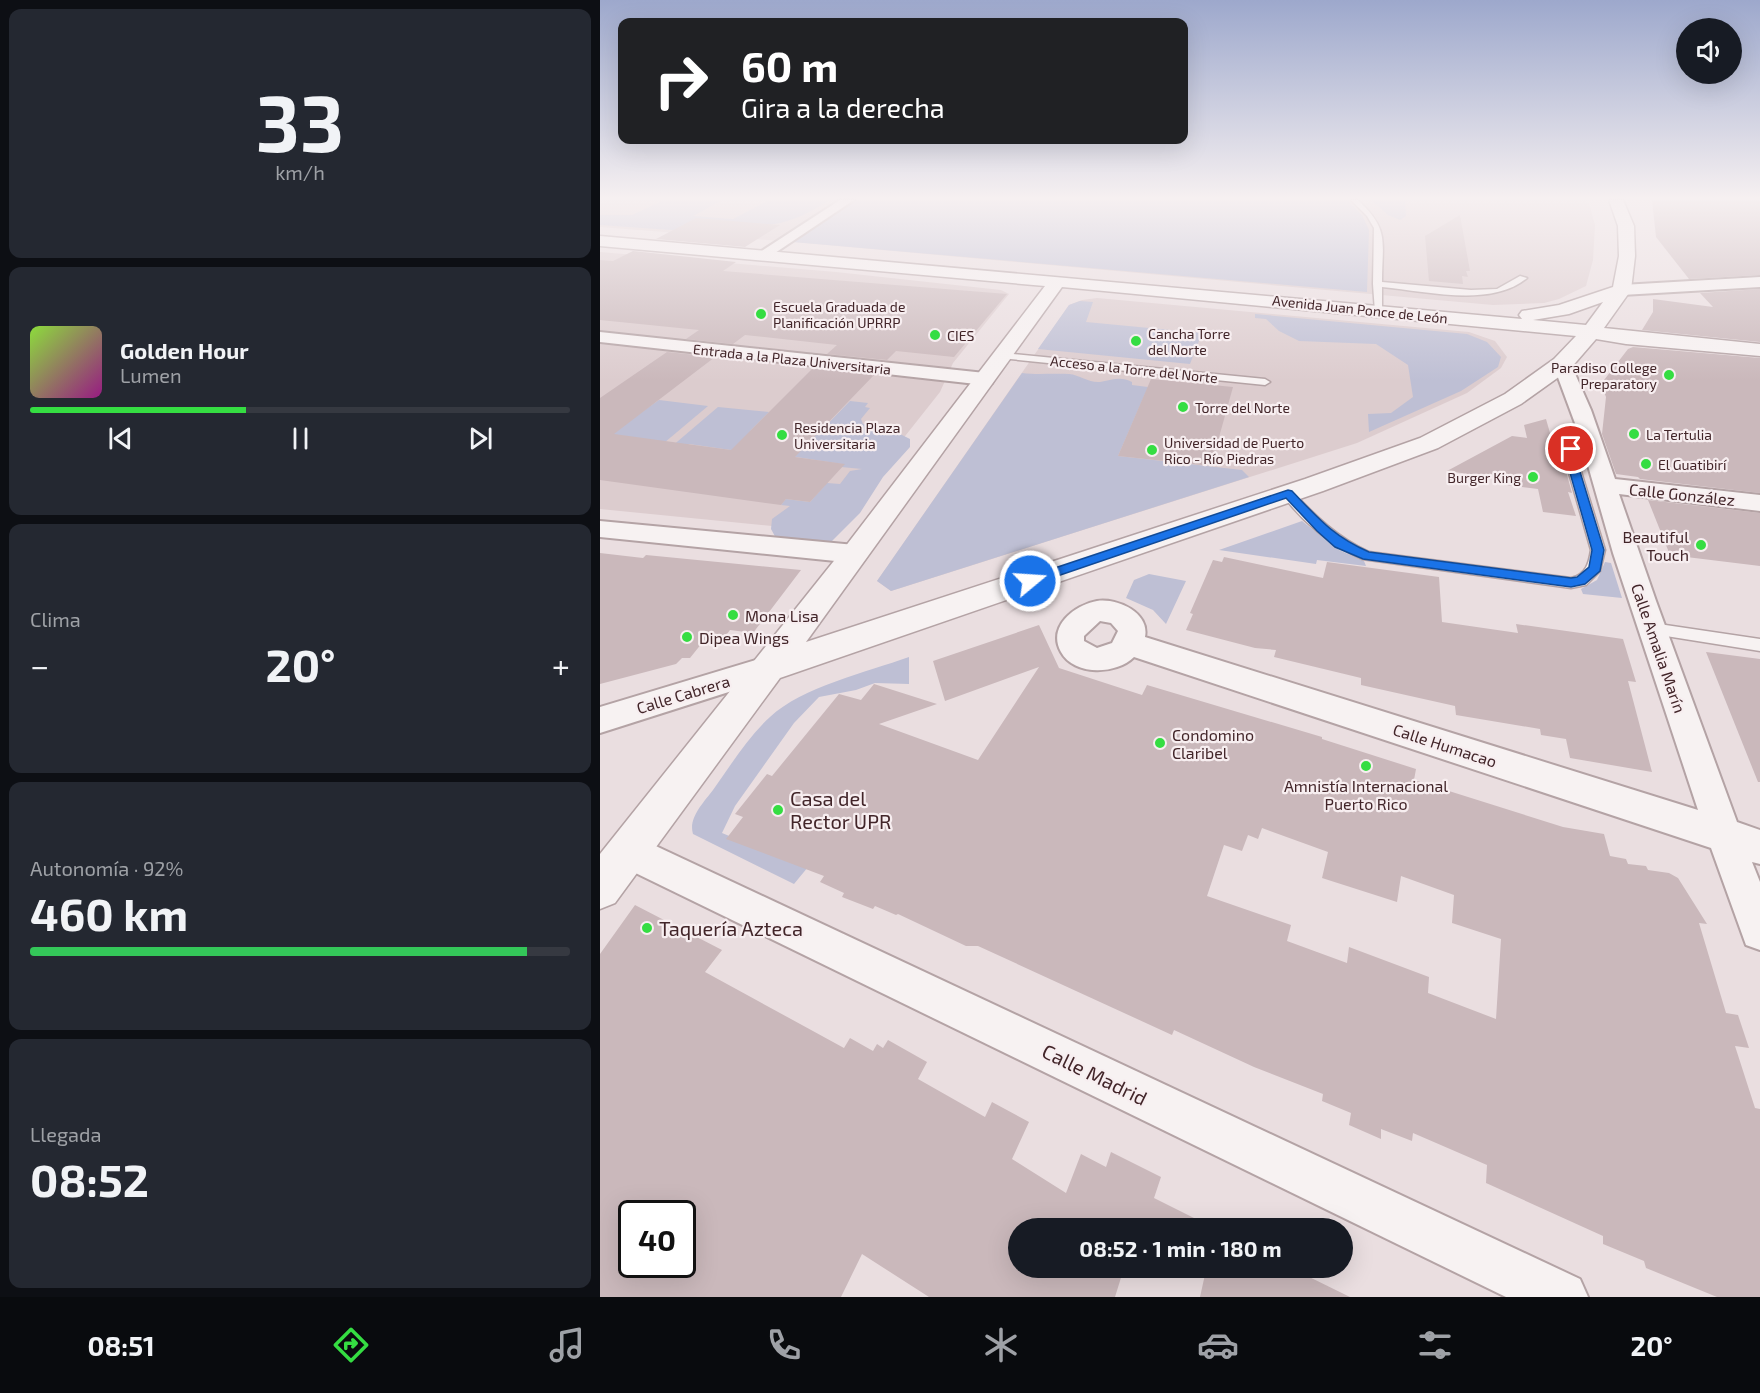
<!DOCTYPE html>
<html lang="es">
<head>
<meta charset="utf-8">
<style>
	:root { --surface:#171b24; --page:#242831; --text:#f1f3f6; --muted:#9ea1a6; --line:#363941; --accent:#35dd42 }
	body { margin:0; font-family:"Exo 2",sans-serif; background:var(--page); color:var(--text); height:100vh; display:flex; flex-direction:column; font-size:22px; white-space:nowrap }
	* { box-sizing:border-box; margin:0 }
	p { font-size:20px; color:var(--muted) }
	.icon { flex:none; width:33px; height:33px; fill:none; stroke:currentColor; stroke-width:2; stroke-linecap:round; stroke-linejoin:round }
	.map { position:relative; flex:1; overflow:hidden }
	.panel { display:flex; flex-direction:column; gap:9px; padding:9px; background:#0d0f14; width:600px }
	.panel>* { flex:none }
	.top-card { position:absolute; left:18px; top:18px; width:570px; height:126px; border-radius:12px; box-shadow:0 6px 24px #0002; background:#202124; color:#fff; overflow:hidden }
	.tools { position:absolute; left:1076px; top:18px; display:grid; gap:12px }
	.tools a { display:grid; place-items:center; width:66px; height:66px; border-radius:50%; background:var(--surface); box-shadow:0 6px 24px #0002; font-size:30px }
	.speed { position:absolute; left:18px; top:1200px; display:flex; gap:12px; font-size:30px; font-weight:700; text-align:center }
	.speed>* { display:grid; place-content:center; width:78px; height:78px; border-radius:50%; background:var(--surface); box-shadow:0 6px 24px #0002; line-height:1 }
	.speed .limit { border:3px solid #111; border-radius:9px; background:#fff; color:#111 }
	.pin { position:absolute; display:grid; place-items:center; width:51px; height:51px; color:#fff; margin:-26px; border:3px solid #fff; border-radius:50%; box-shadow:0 2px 6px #0007 }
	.me { position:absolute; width:66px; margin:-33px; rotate:72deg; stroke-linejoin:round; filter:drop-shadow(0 0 4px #0008) }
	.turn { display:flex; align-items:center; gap:21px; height:126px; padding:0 24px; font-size:27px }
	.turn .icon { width:78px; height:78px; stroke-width:2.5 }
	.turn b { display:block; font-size:42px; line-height:51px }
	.big { font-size:45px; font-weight:700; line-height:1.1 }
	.panel .tile { flex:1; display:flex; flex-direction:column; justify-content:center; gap:9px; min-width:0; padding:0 21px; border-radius:12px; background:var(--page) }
	.panel .dial { align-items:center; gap:0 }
	.dial b { font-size:78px; line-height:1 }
	.song { display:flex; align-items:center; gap:18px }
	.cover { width:72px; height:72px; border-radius:9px; background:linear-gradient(135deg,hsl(90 70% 55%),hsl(310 70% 35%)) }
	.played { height:6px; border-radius:3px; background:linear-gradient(90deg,var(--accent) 40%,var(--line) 40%) }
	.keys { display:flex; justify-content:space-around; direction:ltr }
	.heat { display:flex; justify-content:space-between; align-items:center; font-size:33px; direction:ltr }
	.charge { height:9px; border-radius:4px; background:linear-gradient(90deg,#34c759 92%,var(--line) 0) }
	.trip { position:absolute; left:408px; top:1218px; width:345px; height:60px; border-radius:30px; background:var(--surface); box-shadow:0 6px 24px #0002; font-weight:700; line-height:60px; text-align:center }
	.dock { display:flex; height:96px; justify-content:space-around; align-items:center; background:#090b0e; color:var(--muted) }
	.dock .icon { width:42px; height:42px }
	.dock .current { color:var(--accent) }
	.dock b { font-size:27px; color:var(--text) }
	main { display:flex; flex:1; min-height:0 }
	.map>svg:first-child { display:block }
	.built { fill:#dcccce }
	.green { fill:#bebfd4 }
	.building { fill:#cab8bb; fill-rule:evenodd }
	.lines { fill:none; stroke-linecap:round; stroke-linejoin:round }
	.service-casing { stroke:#b4a3a5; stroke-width:3 }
	.minor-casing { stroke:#b4a3a5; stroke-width:4 }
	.tertiary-casing { stroke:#b4a3a5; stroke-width:3 }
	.service { fill:#f7f2f2; fill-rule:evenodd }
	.minor { fill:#f7f2f2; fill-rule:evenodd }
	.tertiary { fill:#f7f2f2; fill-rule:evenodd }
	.route { fill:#1a73e8; stroke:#114b97; stroke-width:1.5 }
	.poi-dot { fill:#35dd42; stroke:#f7eef0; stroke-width:2 }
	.labels { text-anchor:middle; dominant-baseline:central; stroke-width:4.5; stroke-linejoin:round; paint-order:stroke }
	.far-poi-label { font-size:14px; fill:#422529; stroke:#f7eef0; text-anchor:start }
	.far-street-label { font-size:14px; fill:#422529; stroke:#f7eef0 }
	.street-label { font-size:16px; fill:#422529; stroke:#f7eef0 }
	.poi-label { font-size:16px; fill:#422529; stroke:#f7eef0; text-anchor:start }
	.near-poi-label { font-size:20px; fill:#422529; stroke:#f7eef0; text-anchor:start }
	.near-street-label { font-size:20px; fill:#422529; stroke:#f7eef0 }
</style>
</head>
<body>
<main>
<section class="panel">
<div class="tile dial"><b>33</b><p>km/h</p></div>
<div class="tile">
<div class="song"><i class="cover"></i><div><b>Golden Hour</b><p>Lumen</p></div></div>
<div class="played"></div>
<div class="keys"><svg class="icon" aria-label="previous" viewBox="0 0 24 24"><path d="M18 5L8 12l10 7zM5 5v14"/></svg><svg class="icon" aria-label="pause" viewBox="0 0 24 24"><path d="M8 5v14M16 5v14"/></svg><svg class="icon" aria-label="next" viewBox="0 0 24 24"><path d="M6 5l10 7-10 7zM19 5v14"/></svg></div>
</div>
<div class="tile"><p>Clima</p>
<div class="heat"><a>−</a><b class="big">20°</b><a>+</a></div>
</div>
<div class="tile"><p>Autonomía · 92%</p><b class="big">460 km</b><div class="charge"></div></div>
<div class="tile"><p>Llegada</p><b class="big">08:52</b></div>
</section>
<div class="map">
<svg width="1160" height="1297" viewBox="0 0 1160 1297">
	<rect width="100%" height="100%" fill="#eadee0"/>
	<!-- built -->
	<g class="built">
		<polygon points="0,200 988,200 995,225 993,260 986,286 959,299 944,303 893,305 193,242 0,227"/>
		<polygon points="0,252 236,272 401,290 409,294 353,363 340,392 233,527 223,531 0,509"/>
		<polygon points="497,298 869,332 895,341 907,357 901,368 867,393 757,443 291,591 277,581 469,305 482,300"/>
	</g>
	<!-- green -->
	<g class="green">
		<path d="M64 200H122L93 216 133 219 169 200H230C212 211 200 218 180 223 164 227 155 219 139 227L142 235 0 225V215H32Z"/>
		<polygon points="256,200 747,200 762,215 769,230 767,292 193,242"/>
		<polygon points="771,200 805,200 806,216 800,220 788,215"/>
		<polygon points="480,301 493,302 486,322 602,333 590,364 438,349 469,305"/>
		<polygon points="655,314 867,334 887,342 901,357 898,367 861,391 769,432 768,414 791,413 813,397 808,365 776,344 699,341 679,331 666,319 655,318"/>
		<path d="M422 373C438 375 453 373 469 374 480 375 489 383 500 382 511 380 521 376 532 382V385L548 387 518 456 642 470 649 477 291 591 277 581Z"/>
		<polygon points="59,400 108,406 58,448 2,440"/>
		<polygon points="250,401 268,403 265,407 270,408 261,419 263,424 297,428 298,433 310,439 310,447 283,477 260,513 231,542 220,545 177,540 171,529 172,519 190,506 181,505 186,499 210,502 227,483 240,484 250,471 262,469 241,467 242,464 190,456 210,435 217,435"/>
		<polygon points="118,407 169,412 151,430 138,451 89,444 77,455 64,453"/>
		<polygon points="702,521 739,550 764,561 766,566 717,560 716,564 619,550"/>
		<polygon points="1005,562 1011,563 1022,598 983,594 981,589 997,580"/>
		<polygon points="549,574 586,581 566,624 553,610 526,598 534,580"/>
		<path d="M309 657V684L275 683 256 690 219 697 194 723 135 806 122 833 197 864 227 844 194 884 93 834C88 818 104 802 113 790 131 765 147 738 170 717 202 687 267 672 309 657Z"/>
	</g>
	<!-- building -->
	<g class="building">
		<polygon points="1052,200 1160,200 1160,275 1089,279 1056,237"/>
		<polygon points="860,215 870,271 866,271 868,277 862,276 863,284 829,281 825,236"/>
		<polygon points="96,218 180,225 145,247 56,239"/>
		<polygon points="33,251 136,262 123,271 407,294 354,357 296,351 287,360 227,354 237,345 145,335 133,344 86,339 99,330 0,320 0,260 13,261"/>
		<polygon points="1160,289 1160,342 1042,330 1053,312 1053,299 1113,307 1100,293"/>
		<polygon points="1033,347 1160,358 1160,493 1040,479 1038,477 1016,474 1002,434 1006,397 1001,384 1028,349"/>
		<polygon points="67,352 115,357 14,434 131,450 213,368 274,375 195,457 245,464 210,502 186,499 181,505 0,480 0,398"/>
		<polygon points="551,379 633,387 611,466 518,456"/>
		<polygon points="946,419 952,440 969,442 961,453 972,493 968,492 976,516 943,512 938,489 906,485 904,479 847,471 912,436 927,438 924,425"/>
		<polygon points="1048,500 1160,513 1160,566 1070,555"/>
		<polygon points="0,553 43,558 46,555 201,570 153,633 130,630 118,646 102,643 90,658 82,658 76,664 0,684"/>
		<polygon points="624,557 723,578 727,562 839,577 842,622 918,633 916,624 1023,639 1036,682 1028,681 1052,772 970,758 966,739 941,735 940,729 856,715 855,706 761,685 761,678 674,657 676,650 655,648 586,630 593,614 590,613 613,560 622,562"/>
		<path d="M439 625 459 668 542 695 547 685 722 737V739L816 769 814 780 963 827 1004 834 1010 856 1026 859 1028 864 1046 866 1048 870 1069 873 1078 878 1107 924 1099 923 1126 1013 1138 1015 1149 1048 1135 1046 1155 1108 1160 1109V1297H1117L1046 1268 1044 1261 1003 1244V1236L886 1183 887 1165 813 1133 812 1141 781 1129V1139L749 1125 751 1113 722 1101 723 1094 654 1067 574 1030 572 1035 378 946H366L298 914 296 915 275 906 273 909 242 897 244 893 220 882 224 876 126 839 143 817 135 814 167 774 172 776 239 694 261 700 274 684 337 704 279 724 378 760 439 667 345 701 333 661ZM662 828 728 852 722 878 797 902 801 876 854 895 852 923 901 939 896 1019 828 993 829 977 749 947 747 963 687 941 691 925 607 896 624 845 642 851 648 835 658 839Z"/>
		<polygon points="1106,652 1160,659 1160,782 1158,782"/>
		<path d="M35 905 122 950 105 972 244 1048 250 1038 273 1051 277 1044 283 1048 288 1040 327 1062 318 1079 385 1117 392 1102 429 1122 412 1159 466 1193 481 1154 506 1167 511 1152 561 1177 554 1198 614 1228H418V1268H524L515 1297H329L262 1254 241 1297H0V954ZM32 1214H82V1264H32Z"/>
		<polygon points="602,1268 691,1268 750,1297 600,1297 606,1270"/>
	</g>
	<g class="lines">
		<defs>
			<g id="service">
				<path d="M751 200H758C790 230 782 241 782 282L871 290 897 289 920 276 927 278C892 308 825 291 782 287V310L775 312 773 284 774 228 767 216Z"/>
				<polygon points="403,353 665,379 670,382 665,385 400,358 400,354"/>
				<path d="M990 438 996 441 994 443 975 452 1005 550 1000 571 986 585 971 588 762 559C731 545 702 522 682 494L684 491H692C715 516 738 538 769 552L971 578C986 575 989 563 991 550L963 452 967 447Z"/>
				<polygon points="1052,623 1160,639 1160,651 1047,633 1045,629 1047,625"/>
			</g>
			<g id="minor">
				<polygon points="240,200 254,200 169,257 159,257 157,254"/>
				<polygon points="1160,277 1160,287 1022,295 1014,290 1022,285"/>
				<polygon points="0,332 385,373 392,375 394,379 392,383 385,385 0,342"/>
				<path d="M962 358 969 360 991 410 1015 479 1160 495V511L1019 494 1056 601 1137 822 1160 830V864L1152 862 1160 882V950L1146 945 1111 848 534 657C516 675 474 676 461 652 447 627 474 605 497 601 518 598 550 613 545 637L1098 810 1013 553 979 434 953 364 955 360ZM500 621 511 623 518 631 512 643 497 648 484 641V636Z"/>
				<polygon points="0,521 255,545 264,548 268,554 264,560 255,563 0,537"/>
				<polygon points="166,657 176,661 181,669 176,677 0,733 0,707"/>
				<polygon points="28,833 980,1279 988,1297 906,1297 15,863 10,851 15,839"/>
			</g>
			<path id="tertiary" d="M1009 200H1023L1034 226 1035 256 1031 290 1004 328 1160 344V356L1026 344 996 339 970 369 921 404 838 448 723 491 180 678 15 903 0 909V854L245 547 445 286 0 246V236L922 319 919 315 922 311 959 305 1013 287 1019 256 1018 226ZM462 287 976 336 954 359 905 394 820 438 705 479 206 642ZM1003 302 986 325 933 320 969 314Z"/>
		</defs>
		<!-- service casing -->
		<use href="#service" class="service-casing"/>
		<!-- minor casing -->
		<use href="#minor" class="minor-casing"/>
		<!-- tertiary casing -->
		<use href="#tertiary" class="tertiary-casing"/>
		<!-- service -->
		<use href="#service" class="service"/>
		<!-- minor -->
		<use href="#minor" class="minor"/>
		<!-- tertiary -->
		<use href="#tertiary" class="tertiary"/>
	</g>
	<!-- sky -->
	<linearGradient id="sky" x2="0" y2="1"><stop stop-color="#9da8cc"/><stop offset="0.52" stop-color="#f6f0f1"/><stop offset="1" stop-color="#f6f0f1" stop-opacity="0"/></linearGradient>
	<rect width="1160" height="381" fill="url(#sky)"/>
	<!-- route -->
	<path class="route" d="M968 446 976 449 974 452 1004 550 1000 571 985 584 971 587 763 559 735 547 717 531 686 498 434 584H425L423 581 425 578 688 490 692 491C719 519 733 536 769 552L971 578 977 577 989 567 992 550 964 452Z"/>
	<!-- markers -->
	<g class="poi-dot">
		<circle cx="161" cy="314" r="6"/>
		<circle cx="335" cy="335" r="6"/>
		<circle cx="536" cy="341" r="6"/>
		<circle cx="1069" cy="375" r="6"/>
		<circle cx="583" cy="407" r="6"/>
		<circle cx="1034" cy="434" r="6"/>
		<circle cx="182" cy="435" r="6"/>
		<circle cx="552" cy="450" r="6"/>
		<circle cx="1046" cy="464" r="6"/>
		<circle cx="933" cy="477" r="6"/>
		<circle cx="1101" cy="545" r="6"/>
		<circle cx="133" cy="615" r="6"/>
		<circle cx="87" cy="637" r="6"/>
		<circle cx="560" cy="743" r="6"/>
		<circle cx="766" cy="766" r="6"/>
		<circle cx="178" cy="810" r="6"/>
		<circle cx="47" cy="928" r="6"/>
	</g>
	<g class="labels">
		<!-- far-poi labels -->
		<g class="far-poi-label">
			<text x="173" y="306">Escuela Graduada de<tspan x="173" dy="16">Planificación UPRRP</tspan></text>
			<text x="548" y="333">Cancha Torre<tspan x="548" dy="16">del Norte</tspan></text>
			<text x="347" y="335">CIES</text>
			<text x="1057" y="367" text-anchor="end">Paradiso College<tspan x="1057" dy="16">Preparatory</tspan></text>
			<text x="595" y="407">Torre del Norte</text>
			<text x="194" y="427">Residencia Plaza<tspan x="194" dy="16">Universitaria</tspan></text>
			<text x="1046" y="434">La Tertulia</text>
			<text x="564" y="442">Universidad de Puerto<tspan x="564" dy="16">Rico - Río Piedras</tspan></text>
			<text x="1058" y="464">El Guatibirí</text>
			<text x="921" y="477" text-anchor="end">Burger King</text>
		</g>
		<!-- far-street labels -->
		<g class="far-street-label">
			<text transform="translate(760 309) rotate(6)">Avenida Juan Ponce de León</text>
			<text transform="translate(192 359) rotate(6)">Entrada a la Plaza Universitaria</text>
			<text transform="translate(534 369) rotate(6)">Acceso a la Torre del Norte</text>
		</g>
		<!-- street labels -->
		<g class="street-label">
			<text transform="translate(1082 494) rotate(6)">Calle González</text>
			<text transform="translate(1059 648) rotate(71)">Calle Amalia Marín</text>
			<text transform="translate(83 694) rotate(-17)">Calle Cabrera</text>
			<text transform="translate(845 745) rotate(18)">Calle Humacao</text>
		</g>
		<!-- poi labels -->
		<g class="poi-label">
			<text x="1089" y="536" text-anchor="end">Beautiful<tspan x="1089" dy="18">Touch</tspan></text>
			<text x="145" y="615">Mona Lisa</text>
			<text x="99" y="637">Dipea Wings</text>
			<text x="572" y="734">Condomino<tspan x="572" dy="18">Claribel</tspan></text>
			<text x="766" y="785" text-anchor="middle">Amnistía Internacional<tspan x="766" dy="18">Puerto Rico</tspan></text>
		</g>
		<!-- near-poi labels -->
		<g class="near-poi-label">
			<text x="190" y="798">Casa del<tspan x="190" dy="23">Rector UPR</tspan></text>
			<text x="59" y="928">Taquería Azteca</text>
		</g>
		<!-- near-street labels -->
		<g class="near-street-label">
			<text transform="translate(495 1074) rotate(26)">Calle Madrid</text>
		</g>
	</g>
</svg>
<div class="tools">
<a><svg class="icon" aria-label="sound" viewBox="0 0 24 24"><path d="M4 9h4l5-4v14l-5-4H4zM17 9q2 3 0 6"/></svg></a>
</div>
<div class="speed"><div class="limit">40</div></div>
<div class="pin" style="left:971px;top:449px;background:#d93025"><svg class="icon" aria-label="arrive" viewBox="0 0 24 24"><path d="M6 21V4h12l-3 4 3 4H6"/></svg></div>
<svg class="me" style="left:430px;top:581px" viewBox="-20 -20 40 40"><circle r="17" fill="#1a73e8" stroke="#fff" stroke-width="3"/><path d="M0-11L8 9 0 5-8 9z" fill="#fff"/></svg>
<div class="trip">08:52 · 1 min · 180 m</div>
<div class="top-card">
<div class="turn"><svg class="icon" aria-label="right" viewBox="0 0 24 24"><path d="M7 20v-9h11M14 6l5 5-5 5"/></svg><div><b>60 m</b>Gira a la derecha</div></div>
</div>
</div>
</main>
<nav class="dock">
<b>08:51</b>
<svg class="icon current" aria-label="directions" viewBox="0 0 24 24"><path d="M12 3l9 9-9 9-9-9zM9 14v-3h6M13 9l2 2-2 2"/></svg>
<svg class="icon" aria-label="music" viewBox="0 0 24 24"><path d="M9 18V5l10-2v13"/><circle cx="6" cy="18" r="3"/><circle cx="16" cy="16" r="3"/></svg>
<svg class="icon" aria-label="phone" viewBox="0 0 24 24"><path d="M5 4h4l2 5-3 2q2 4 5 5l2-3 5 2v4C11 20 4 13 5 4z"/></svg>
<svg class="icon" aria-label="climate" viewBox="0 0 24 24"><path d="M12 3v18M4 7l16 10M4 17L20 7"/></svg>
<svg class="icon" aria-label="car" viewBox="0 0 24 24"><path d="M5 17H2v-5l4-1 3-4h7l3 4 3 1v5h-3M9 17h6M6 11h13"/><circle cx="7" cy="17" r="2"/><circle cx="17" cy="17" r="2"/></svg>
<svg class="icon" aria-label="filters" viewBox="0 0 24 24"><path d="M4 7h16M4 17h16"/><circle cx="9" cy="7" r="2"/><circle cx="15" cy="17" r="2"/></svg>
<b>20°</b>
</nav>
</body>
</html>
